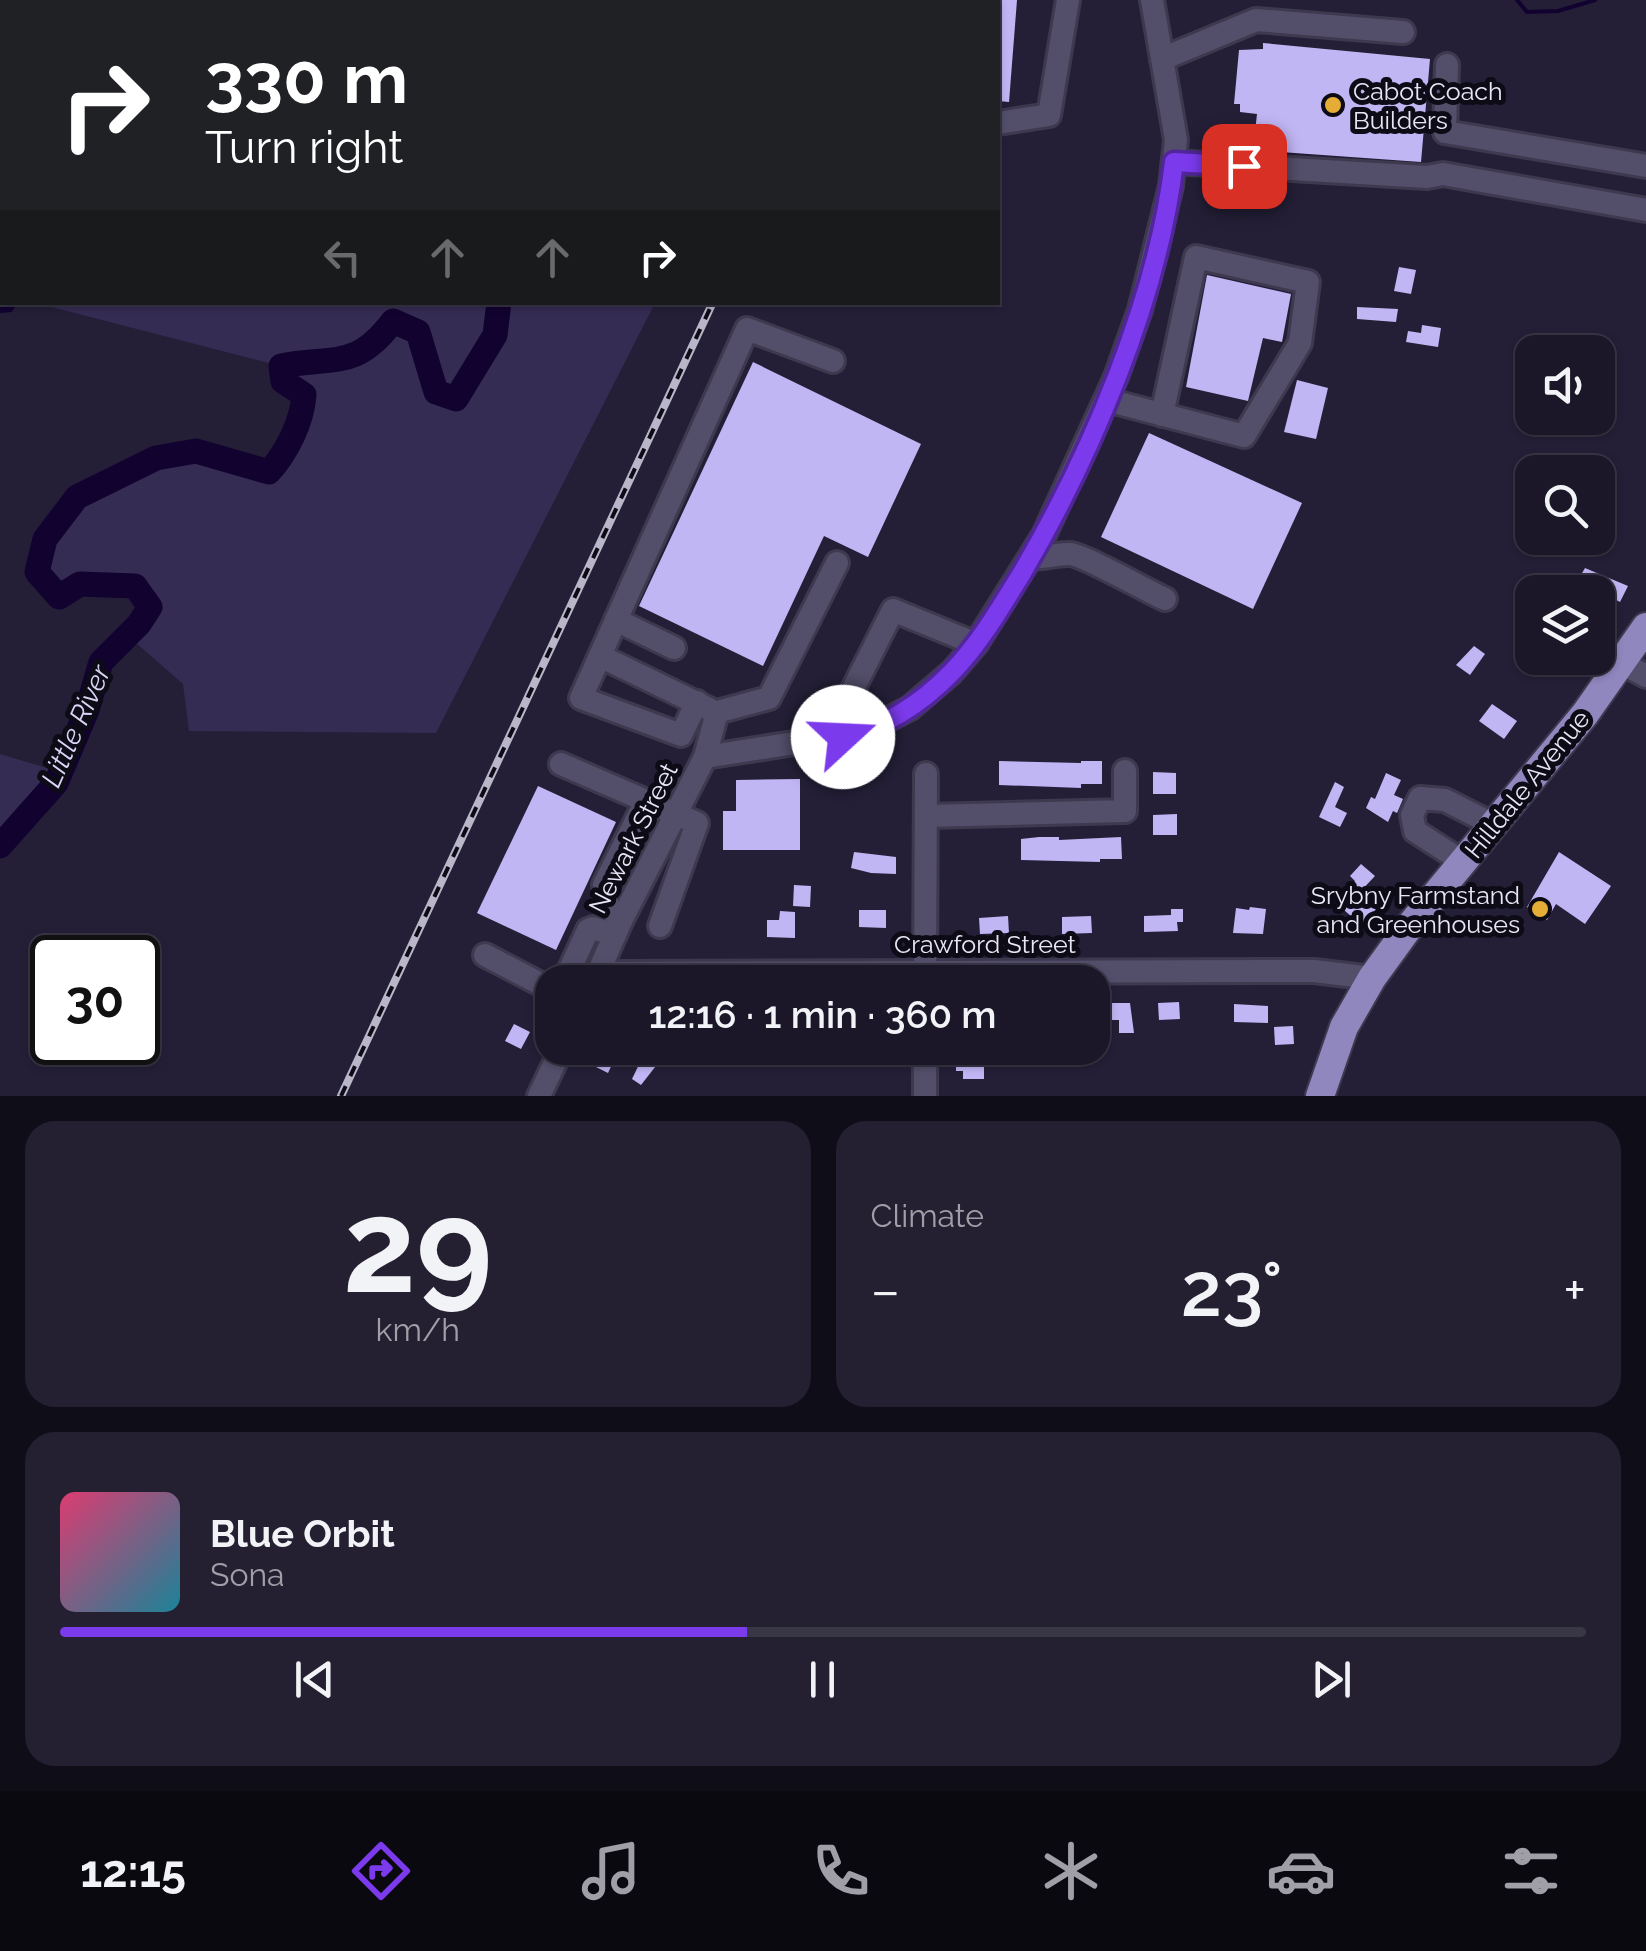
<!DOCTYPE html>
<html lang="en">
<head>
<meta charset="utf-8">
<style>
	:root { --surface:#1b1729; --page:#242031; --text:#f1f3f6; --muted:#a09fa8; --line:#393646; --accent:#7c3aed }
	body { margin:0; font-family:Raleway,sans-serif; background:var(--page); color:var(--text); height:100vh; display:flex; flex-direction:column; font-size:38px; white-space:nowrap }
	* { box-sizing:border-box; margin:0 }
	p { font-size:32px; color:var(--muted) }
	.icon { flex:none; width:55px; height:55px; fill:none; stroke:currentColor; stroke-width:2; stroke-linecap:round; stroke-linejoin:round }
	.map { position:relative; height:1096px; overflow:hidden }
	.sheet { display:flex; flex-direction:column; gap:25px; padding:25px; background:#0f0d17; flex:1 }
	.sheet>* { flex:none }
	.banner { position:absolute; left:0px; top:0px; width:1000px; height:305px; box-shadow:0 2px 8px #0004,0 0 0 2px var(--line); background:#202124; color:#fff; overflow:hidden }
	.buttons { position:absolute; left:1515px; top:335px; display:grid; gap:20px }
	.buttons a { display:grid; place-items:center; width:100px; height:100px; border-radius:20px; background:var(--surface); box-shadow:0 2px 8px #0004,0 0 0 2px var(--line); font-size:50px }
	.speed { position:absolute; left:30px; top:935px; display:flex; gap:20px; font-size:50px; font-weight:700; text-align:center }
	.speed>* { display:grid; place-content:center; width:130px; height:130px; border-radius:50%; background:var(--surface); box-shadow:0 2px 8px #0004,0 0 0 2px var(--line); line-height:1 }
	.speed .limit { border:5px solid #111; border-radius:15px; background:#fff; color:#111 }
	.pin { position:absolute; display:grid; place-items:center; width:85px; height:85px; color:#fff; margin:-42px; border-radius:20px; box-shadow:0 5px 15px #0006 }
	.me { position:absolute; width:110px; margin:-55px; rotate:70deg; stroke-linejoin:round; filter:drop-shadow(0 0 8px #0008) }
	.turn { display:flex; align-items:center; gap:35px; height:210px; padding:0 40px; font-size:45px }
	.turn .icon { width:130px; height:130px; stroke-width:2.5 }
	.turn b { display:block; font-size:70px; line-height:85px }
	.lanes { display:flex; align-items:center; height:95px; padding:0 40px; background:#0003; justify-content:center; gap:50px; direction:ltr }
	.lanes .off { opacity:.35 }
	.big { font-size:75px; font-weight:600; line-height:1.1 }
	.sheet .tile { flex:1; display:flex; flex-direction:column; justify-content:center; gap:15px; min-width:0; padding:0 35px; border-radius:30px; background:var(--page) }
	.sheet .dial { align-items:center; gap:0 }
	.dial b { font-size:130px; line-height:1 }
	.song { display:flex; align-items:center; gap:30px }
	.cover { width:120px; height:120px; border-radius:15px; background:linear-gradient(135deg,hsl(340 70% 55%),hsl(190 70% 35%)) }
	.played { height:10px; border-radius:5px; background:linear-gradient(90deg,var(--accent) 45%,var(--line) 45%) }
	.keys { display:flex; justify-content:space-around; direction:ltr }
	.heat { display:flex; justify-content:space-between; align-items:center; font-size:55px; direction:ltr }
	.sheet .tiles { flex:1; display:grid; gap:25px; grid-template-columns:1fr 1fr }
	.tile:last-child { grid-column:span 2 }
	.trip { position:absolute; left:535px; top:965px; width:575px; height:100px; border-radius:30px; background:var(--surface); box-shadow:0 2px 8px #0004,0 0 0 2px var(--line); font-weight:600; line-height:100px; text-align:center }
	.tabs { display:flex; height:160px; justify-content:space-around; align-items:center; background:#0b0910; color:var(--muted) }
	.tabs .icon { width:70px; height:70px }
	.tabs .on { color:var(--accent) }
	.tabs b { font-size:45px; color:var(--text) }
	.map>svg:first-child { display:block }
	.green { fill:#342c52 }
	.water { fill:#120230 }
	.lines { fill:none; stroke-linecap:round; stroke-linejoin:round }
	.stream { stroke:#120230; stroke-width:4 }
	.river { stroke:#120230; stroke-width:25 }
	.building { fill:#c1b6f4 }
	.minor-casing { stroke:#3e394e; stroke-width:28 }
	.major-casing { stroke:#3e394e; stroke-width:32 }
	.minor { stroke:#534e6a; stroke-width:22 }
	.major { stroke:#9187bf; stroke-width:28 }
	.rail-casing { stroke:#b8b6c8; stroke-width:8 }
	.rail { stroke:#0d0b16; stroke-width:4; stroke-dasharray:11; stroke-linecap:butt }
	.route-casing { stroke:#51269a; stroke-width:25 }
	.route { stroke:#7c3aed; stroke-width:18 }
	.poi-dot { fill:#e5ad35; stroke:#0d0b16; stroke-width:4 }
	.labels { text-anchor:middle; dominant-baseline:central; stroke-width:10; stroke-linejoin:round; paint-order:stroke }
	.poi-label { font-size:25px; fill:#e8e6f6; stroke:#0d0b16; text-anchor:start }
	.street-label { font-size:25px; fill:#e8e6f6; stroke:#0d0b16 }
	.water-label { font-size:28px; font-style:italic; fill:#d9d4f6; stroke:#0d0b16 }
</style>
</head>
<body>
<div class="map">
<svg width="1646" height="1096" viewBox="0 0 1646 1096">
	<rect width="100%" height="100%" fill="#241f37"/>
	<!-- green -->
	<g class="green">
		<polygon points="0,0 625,0 626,2 2,2 2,294"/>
		<path d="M497 303V317L499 303H655L436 733 189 731 183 684 127 635 150 607 135 586 80 584 59 597 37 572 45 539 77 497 156 458 196 451 269 472C287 452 302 422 304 395L283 381 280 366 36 303Z"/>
		<polygon points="0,754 57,771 57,792 0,847"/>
	</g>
	<!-- water -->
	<polygon class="water" points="0,89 2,302 17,303 12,312 0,313"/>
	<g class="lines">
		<!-- stream -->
		<polyline class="stream" points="1517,0 1527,12 1558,11 1595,0"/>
		<!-- river -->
		<g class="river">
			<polyline points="625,0 626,2"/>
			<path d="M0 846 56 783 87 710 101 662 139 624 150 607 135 586 80 584 59 597 37 572 45 539 77 497 156 458 196 451 269 472C287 452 302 422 304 395L283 381 281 366C335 356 356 370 393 321L418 332 436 392 456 399 495 335 499 302"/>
		</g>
	</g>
	<!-- building -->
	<g class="building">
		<polygon points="998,0 1017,0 1009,102 998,101"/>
		<polygon points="1263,43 1430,59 1421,162 1253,150 1257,114 1240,112 1240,104 1234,104 1239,50 1263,49"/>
		<polygon points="1399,267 1416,270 1411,294 1394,291"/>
		<polygon points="1207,275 1291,294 1282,342 1263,338 1248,401 1186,387"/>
		<polygon points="1357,307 1398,309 1396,322 1357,319"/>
		<polygon points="1422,325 1441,328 1438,347 1406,342 1408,331 1421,333"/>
		<polygon points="753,362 921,444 868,557 824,536 763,666 639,606"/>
		<polygon points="1297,380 1328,388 1316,439 1284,432"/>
		<polygon points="1149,433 1302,503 1253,609 1101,537"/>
		<polygon points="1585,568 1628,586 1620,602 1578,580"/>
		<polygon points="1474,646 1485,654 1470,675 1456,665"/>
		<polygon points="1492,704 1517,721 1504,739 1479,721"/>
		<polygon points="999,761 1081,763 1081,761 1102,761 1102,784 1081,784 1081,788 999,785"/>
		<polygon points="1153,772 1176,773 1176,794 1153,794"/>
		<polygon points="1386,773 1401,780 1394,795 1403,799 1397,813 1393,811 1388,822 1366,808 1371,797 1375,799"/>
		<polygon points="800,779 800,850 723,850 723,811 736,811 736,780"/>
		<polygon points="1335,782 1344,787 1335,807 1347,813 1340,827 1319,817"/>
		<polygon points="538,786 616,822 556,950 477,913"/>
		<polygon points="1177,814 1177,835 1153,835 1153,815"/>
		<polygon points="1039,837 1059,837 1059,840 1121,837 1122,859 1100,859 1100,862 1021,860 1021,839"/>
		<polygon points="854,852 896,857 896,874 871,873 851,868"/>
		<polygon points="1559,852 1611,886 1585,924 1556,904 1547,920 1527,907"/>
		<polygon points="1361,864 1375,876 1357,895 1349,888 1355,881 1350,876"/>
		<polygon points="794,885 811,886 810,907 793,906"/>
		<polygon points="1361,890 1379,906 1361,925 1344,910"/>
		<polygon points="1250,907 1266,909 1263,934 1233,933 1236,908 1249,910"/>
		<polygon points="1171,909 1183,909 1183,922 1177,922 1178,931 1144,932 1144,916 1171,915"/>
		<polygon points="859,910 886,910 886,928 859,927"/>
		<polygon points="780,911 795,912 795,938 767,937 767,920 779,920"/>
		<polygon points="1008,916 1009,933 980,934 979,918"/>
		<polygon points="1091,916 1092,933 1062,934 1062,917"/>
		<polygon points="1179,1002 1180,1019 1159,1020 1158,1003"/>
		<polygon points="1109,1003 1130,1003 1134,1033 1119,1033 1119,1020 1109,1020"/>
		<polygon points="1234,1004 1268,1006 1268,1023 1234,1022"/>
		<polygon points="514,1024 530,1032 521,1049 505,1041"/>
		<polygon points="1293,1026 1294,1044 1275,1045 1274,1027"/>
		<polygon points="593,1048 609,1048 618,1052 608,1073 582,1060 587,1049 591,1052"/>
		<polygon points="956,1048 984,1048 984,1079 963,1079 963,1071 956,1071"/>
		<polygon points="645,1052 659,1062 641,1085 632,1079"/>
	</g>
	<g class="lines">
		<defs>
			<g id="minor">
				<polyline points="902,2 902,0"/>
				<polyline points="1162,59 1256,20 1403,32"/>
				<polyline points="1447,65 1445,132 1646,166"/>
				<polyline points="998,123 1049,115 1068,0"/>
				<polyline points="1174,162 1427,177 1443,174 1646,210"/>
				<polyline points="1107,400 1244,436 1300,343 1308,282 1196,257 1162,415"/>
				<path d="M1031 557C1044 559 1057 553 1070 554 1084 555 1147 591 1165 599"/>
				<polyline points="616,620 674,648"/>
				<polyline points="600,656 709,709"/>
				<polyline points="1622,663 1646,676"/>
				<polyline points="697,702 681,735 581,698 747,329 833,361"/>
				<polyline points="843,737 846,703 893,610 976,644"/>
				<polyline points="705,757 717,712 769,698 837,563"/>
				<polyline points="561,764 697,823 660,926"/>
				<polyline points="926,816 1125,811 1125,771"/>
				<polyline points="1463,862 1415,831 1412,815 1420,798 1445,800 1494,825"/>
				<polyline points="621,921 607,904 604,885 646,801"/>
				<polyline points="485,955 552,990"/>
				<polyline points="598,973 1314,971 1372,978"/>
				<polyline points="564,982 588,930 593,928 615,935"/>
				<polyline points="594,982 621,921 705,757 864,732 910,708 952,672 976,644 1044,535 1116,377 1140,310 1171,186 1176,140 1152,0"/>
				<polyline points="925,982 926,774"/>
				<polyline points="539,1096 562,1048"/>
				<polyline points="925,1096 925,1048"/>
			</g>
			<polyline id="major" points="1320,1096 1344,1027 1372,978 1409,927 1585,714 1646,627"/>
		</defs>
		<!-- minor casing -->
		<use href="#minor" class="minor-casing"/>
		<!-- major casing -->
		<use href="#major" class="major-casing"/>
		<!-- minor -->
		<use href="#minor" class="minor"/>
		<!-- major -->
		<use href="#major" class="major"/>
		<defs>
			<g id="rail">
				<polyline points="812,2 813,0"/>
				<polyline points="341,1096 713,302"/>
			</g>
		</defs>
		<!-- rail casing -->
		<use href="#rail" class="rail-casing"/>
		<!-- rail -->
		<use href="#rail" class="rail"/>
	</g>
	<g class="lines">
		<defs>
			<path id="route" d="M843 737C885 727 922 703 952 672 980 643 1001 607 1022 573 1091 455 1158 299 1174 162L1244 166"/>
		</defs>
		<!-- route casing -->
		<use href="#route" class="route-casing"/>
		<!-- route -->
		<use href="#route" class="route"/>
	</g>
	<!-- markers -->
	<g class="poi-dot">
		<circle cx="1333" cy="105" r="10"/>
		<circle cx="1540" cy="909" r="10"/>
	</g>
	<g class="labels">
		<!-- poi labels -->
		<g class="poi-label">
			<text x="1353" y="91">Cabot Coach<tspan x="1353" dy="29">Builders</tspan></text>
			<text x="1520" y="895" text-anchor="end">Srybny Farmstand<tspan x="1520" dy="29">and Greenhouses</tspan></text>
		</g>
		<!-- street labels -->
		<g class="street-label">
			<text transform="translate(1527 784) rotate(-51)">Hilldale Avenue</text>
			<text transform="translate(633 838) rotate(-63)">Newark Street</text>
			<text x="985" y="944">Crawford Street</text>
		</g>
		<!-- water labels -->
		<g class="water-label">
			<text transform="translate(76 726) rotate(-66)">Little River</text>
		</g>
	</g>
</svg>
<div class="buttons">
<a><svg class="icon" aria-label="sound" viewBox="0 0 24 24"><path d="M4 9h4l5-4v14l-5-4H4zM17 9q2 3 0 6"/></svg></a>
<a><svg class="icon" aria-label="search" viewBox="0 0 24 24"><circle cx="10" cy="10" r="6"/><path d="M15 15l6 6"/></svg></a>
<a><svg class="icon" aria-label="layers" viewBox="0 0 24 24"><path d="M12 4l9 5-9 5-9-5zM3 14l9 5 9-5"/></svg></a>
</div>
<div class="speed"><div class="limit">30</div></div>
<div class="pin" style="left:1244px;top:166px;background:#d93025"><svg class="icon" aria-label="arrive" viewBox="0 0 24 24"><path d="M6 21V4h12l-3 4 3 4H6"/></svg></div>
<svg class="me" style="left:843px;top:737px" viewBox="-20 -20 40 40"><circle r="19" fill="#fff"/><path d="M0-13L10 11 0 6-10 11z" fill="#7c3aed"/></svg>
<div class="trip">12:16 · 1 min · 360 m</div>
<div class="banner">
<div class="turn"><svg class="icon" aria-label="right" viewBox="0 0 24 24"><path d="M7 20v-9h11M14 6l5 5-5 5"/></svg><div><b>330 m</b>Turn right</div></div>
<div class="lanes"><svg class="icon off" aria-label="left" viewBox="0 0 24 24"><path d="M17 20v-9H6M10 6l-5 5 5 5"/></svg><svg class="icon off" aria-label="ahead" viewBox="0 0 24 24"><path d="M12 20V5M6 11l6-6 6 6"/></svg><svg class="icon off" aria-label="ahead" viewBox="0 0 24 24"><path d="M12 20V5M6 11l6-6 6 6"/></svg><svg class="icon" aria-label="right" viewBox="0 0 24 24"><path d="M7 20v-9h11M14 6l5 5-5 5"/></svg></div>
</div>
</div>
<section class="sheet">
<div class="tiles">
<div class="tile dial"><b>29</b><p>km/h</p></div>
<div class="tile"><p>Climate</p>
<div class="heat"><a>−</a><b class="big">23°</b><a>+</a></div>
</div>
<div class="tile">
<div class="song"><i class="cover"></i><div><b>Blue Orbit</b><p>Sona</p></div></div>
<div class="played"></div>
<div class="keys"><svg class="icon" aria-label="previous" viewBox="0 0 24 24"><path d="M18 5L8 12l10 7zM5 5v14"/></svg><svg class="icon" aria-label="pause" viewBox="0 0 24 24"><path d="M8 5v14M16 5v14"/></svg><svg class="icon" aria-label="next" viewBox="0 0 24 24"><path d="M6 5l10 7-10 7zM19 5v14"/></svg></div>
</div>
</div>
</section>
<nav class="tabs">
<b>12:15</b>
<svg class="icon on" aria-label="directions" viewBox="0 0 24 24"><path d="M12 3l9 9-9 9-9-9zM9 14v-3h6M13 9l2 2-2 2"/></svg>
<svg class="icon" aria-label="music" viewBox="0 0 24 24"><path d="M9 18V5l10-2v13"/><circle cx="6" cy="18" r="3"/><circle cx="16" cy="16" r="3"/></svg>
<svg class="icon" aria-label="phone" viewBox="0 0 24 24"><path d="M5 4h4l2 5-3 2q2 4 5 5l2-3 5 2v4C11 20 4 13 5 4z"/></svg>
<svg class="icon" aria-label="climate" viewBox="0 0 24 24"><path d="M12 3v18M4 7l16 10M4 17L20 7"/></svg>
<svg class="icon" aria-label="car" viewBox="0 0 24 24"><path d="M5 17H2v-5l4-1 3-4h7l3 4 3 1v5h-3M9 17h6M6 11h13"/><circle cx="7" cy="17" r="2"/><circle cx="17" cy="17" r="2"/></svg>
<svg class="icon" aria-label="filters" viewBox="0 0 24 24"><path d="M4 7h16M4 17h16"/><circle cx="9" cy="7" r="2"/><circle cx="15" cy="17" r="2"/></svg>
</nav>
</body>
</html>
